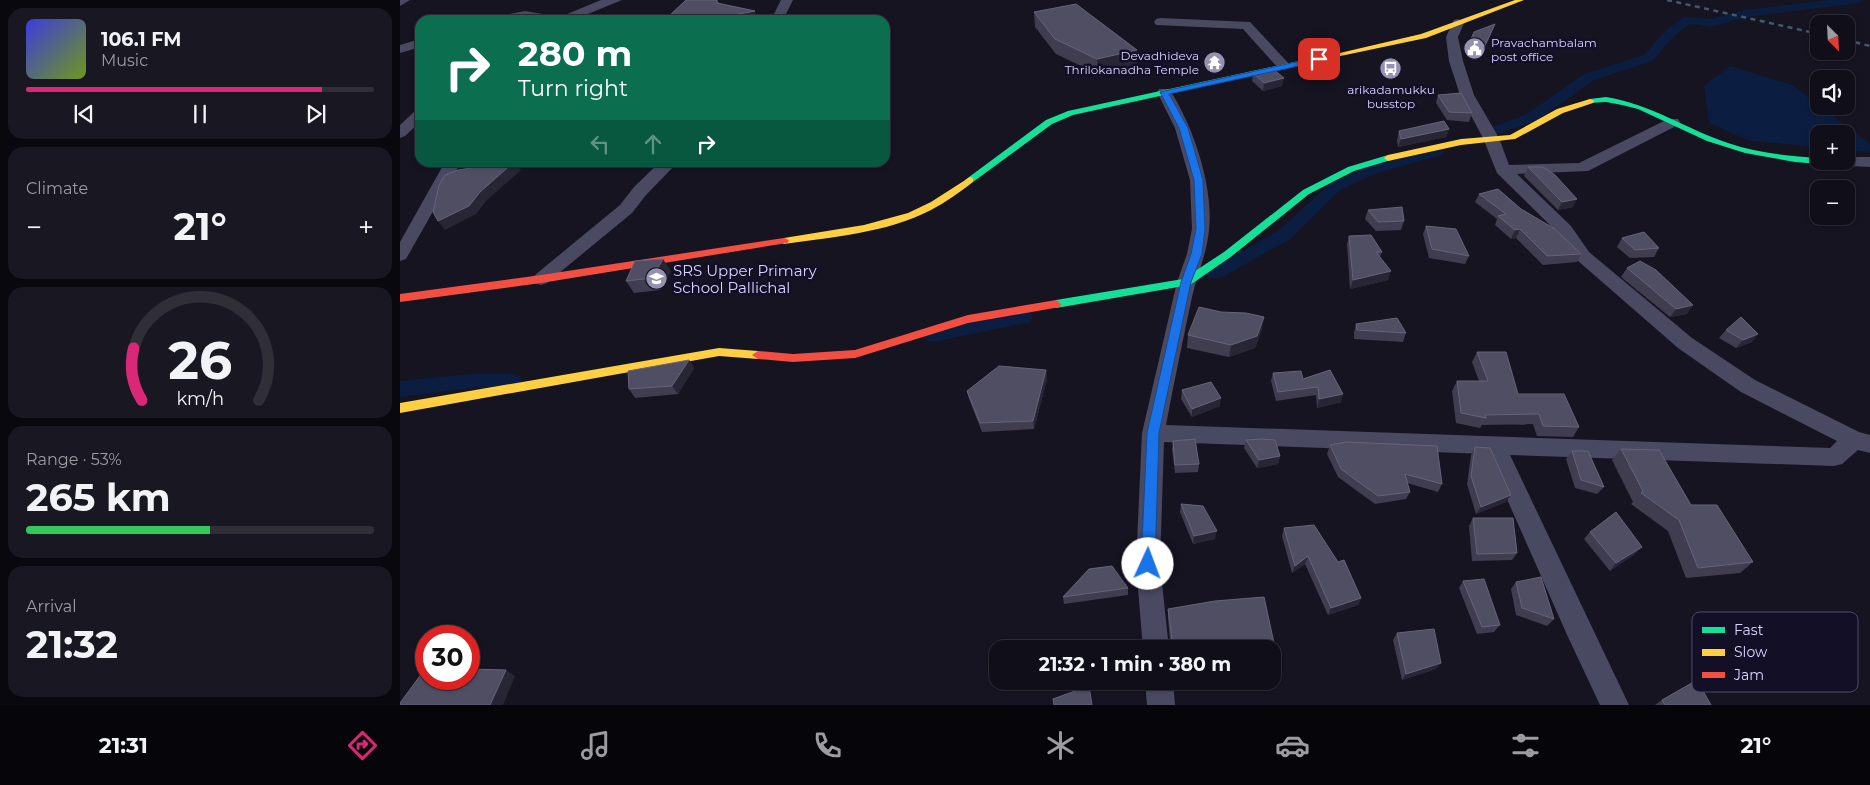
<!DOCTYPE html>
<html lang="en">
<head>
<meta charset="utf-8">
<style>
	:root { --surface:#100f19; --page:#191822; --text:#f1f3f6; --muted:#9c9ca2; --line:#302f38; --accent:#db2777 }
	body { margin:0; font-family:Montserrat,sans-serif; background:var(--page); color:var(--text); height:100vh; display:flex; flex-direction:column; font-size:19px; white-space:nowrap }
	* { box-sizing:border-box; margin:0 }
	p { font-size:16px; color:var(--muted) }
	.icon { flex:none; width:28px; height:28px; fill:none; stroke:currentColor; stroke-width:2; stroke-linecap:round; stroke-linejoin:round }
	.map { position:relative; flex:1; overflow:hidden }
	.side { display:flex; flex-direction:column; gap:8px; padding:8px; background:#09080e; width:400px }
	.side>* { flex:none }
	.hud { position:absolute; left:15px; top:15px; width:475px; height:152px; border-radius:15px; box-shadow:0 1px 4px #0004,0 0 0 1px var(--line); background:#0b6e4f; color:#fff; overflow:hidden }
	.needle { width:32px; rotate:156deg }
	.tools { position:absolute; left:1410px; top:15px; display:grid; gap:10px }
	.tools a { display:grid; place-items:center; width:45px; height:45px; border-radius:10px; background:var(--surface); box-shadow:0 1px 4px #0004,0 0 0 1px var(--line); font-size:25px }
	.speed { position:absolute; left:15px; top:625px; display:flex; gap:10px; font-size:25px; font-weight:700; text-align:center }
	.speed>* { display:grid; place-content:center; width:65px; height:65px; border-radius:50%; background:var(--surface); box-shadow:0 1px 4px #0004,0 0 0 1px var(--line); line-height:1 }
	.speed .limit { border:8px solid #d22; background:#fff; color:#111 }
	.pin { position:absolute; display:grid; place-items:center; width:42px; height:42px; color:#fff; margin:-21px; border-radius:10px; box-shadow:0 2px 8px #0006 }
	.me { position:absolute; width:55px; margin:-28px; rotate:2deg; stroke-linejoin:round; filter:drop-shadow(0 0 4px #0008) }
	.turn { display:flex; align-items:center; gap:18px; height:105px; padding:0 20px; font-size:22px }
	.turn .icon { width:65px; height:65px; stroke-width:2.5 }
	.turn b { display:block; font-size:35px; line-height:42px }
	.lanes { display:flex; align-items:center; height:48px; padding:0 20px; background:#0003; justify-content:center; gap:25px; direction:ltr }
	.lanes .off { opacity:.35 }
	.big { font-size:38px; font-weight:700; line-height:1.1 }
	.side .widget { flex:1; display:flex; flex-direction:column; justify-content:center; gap:8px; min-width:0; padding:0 18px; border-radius:15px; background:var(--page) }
	.side .dial { align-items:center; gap:0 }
	.dial svg { height:130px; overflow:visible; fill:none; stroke:var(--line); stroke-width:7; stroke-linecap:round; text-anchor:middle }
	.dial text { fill:var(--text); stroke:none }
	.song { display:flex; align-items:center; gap:15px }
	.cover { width:60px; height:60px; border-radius:8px; background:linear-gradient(135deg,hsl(240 70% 55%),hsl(80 70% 35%)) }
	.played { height:5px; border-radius:2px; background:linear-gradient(90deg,var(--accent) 85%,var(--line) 85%) }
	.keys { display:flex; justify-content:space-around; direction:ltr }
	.heat { display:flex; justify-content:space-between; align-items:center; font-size:28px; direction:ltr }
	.charge { height:8px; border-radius:4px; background:linear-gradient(90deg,#34c759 53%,var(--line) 0) }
	.trip { position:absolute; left:589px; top:640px; width:292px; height:50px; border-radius:15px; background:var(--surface); box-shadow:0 1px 4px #0004,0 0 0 1px var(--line); font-weight:700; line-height:50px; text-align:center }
	.tab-bar { display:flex; height:80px; justify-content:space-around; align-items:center; background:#06060a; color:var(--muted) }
	.tab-bar .icon { width:35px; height:35px }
	.tab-bar .selected { color:var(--accent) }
	.tab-bar b { font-size:22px; color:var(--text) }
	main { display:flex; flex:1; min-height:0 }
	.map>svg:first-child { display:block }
	.water { fill:#0b1e41 }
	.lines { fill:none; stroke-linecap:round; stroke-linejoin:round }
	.canal { fill:#0b1e41; fill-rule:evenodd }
	.street { fill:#4a4962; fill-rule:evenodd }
	.fast { fill:#16e098; fill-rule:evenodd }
	.slow { fill:#ffcf43; fill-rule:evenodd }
	.jam { fill:#f24e42; fill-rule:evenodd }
	.rail { stroke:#43596b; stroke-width:2.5; stroke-dasharray:5 4.5; stroke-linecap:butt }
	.wall { fill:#403d50 }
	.shaded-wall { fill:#282635 }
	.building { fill:#504e63; stroke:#66637b }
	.route { fill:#1a73e8; stroke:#114b97 }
	.labels { text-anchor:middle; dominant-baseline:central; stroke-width:5; stroke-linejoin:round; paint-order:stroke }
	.far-poi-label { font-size:12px; fill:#d9d4ff; stroke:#130f26; text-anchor:start }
	.poi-label { font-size:15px; fill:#d9d4ff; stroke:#130f26; text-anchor:start }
	.key { fill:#130f26; stroke:#4e4a67; stroke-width:1 }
	.key-label { font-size:14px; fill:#d9d4ff }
</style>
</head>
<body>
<main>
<section class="side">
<div class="widget">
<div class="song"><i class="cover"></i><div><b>106.1 FM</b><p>Music</p></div></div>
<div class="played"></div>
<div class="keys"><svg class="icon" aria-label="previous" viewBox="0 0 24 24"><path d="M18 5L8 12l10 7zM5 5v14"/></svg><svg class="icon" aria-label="pause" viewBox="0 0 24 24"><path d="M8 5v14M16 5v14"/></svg><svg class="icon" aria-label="next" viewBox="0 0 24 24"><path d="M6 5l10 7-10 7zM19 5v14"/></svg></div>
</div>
<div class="widget"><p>Climate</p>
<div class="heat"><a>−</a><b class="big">21°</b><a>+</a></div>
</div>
<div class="widget dial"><svg viewBox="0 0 100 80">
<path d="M14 69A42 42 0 1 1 86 69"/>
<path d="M14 69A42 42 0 0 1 9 37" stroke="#db2777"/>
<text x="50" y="56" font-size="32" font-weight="700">26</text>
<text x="50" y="72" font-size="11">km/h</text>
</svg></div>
<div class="widget"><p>Range · 53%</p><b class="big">265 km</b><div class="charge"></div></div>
<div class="widget"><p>Arrival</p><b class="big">21:32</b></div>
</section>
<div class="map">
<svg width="1470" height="705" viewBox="0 0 1470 705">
	<rect width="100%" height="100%" fill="#161421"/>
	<!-- water -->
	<polygon class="water" points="1330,66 1392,85 1470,144 1470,152 1446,150 1446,134 1419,134 1419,147 1350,141 1309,123 1304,86"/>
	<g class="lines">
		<!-- canal -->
		<g class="canal">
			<polygon points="1430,0 1464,0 1458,3 1346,17 1312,27 1290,24 1274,36 1252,61 1194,80 1137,120 1095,135 1088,131 1090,128 1127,114 1184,74 1244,55 1266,30 1284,17 1312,19 1345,10"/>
			<polygon points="1037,148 1044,152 1042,155 974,174 940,190 890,239 821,278 809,278 806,274 809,270 878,231 930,184 964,168"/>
			<polygon points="624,311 630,312 633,317 630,322 533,342 526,340 524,335 526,330 533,328"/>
			<polygon points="72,374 113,374 120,376 123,381 120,386 113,388 72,388 0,397 0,381"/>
		</g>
		<!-- street -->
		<g class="street">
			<polygon points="0,0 10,0 0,6"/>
			<polygon points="201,0 222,0 173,20 91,20 93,17 125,11 160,17"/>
			<polygon points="381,0 393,0 383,20 371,20"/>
			<polygon points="760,18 850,22 891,66 884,70 879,69 843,29 756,25 754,22 756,19"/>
			<path d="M1058 19 1064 23 1058 37 1063 61 1074 95 1099 138 1109 165 1179 163 1268 119H1278L1280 122 1278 125 1188 171 1117 174 1171 226 1189 252 1292 338 1355 380 1459 432 1470 435V453L1458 450 1442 464 1434 466 1110 455 1229 705H1200L1168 637 1087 454 764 442 760 564 769 649H743L736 564 742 433 777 282 787 254 792 229 790 180 775 128 757 92 759 89H769C793 124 814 188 809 230 807 253 797 275 792 297 783 340 774 382 766 425L1430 448 1437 441 1341 392 1278 348 1177 260 1159 234 1097 173 1083 138 1060 95 1049 61 1046 37 1054 20Z"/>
			<polygon points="20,39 20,47 0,53 0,45"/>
			<polygon points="20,110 20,122 5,136 0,138 0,125 15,111"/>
			<polygon points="1419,157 1419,161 1446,161 1446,157 1470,157 1470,167 1414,164 1412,161"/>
			<polygon points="45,162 61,162 6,259 0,261 0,242"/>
			<polygon points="260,162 278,162 246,195 232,213 147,283 141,285 135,283 132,279 135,275 220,205 234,187"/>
			<polygon points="745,681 773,681 775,705 747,705"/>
		</g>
		<!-- fast -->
		<g class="fast">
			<polygon points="931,54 935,56 934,58 673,115 652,124 573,182 567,182 565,180 646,120 668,111"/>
			<path d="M1206 97C1251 104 1286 129 1328 143 1357 153 1388 156 1419 158V161H1423L1419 164 1395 162 1345 153 1307 141 1238 109 1222 105 1206 102 1190 103 1186 101 1190 99Z"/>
			<polygon points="988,155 992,158 991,160 954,171 909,194 832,256 790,285 656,308 651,304 656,300 783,279 824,252 903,190 948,167"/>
		</g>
		<!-- slow -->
		<g class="slow">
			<polygon points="1115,0 1124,0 1026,38 931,58 927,56 1021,34"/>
			<polygon points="1190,99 1194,101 1193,103 1163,113 1115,139 1061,145 988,161 984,158 988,155 1061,139 1110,135 1157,109"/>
			<path d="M570 177 573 178V182C560 192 546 202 531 210 487 233 432 237 384 244L379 241 384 238 464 225 508 213 531 202Z"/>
			<polygon points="319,348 358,351 364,355 358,359 319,356 0,413 0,403"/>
		</g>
		<!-- jam -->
		<g class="jam">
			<polygon points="384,238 387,239 389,241 387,243 141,283 0,302 0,294 141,275"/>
			<polygon points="656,300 661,304 660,307 568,323 455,358 393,362 358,359 352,355 358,351 393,354 455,350 568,315"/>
		</g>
		<!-- rail -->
		<g class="rail">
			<polyline points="1267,0 1419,34"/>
			<polyline points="1446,40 1470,46"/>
		</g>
	</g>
	<!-- wall -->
	<g class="wall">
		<polygon points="286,0 317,0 319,3 358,20 271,20 269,16"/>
		<polygon points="634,12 737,65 698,74 656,54 635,27"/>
		<polygon points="1093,29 1081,55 1067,51 1068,46"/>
		<polygon points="853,73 882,86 863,91 852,81"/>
		<polygon points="1038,95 1072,113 1069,122 1047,120 1036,103"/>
		<polygon points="1049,129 1046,137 998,147 997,140 999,131"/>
		<polygon points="1128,167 1173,207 1158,210 1124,176"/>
		<polygon points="1079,194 1121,209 1181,254 1177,262 1143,265 1116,238 1111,239 1095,225 1097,219 1075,202"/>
		<polygon points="968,210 1004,221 1001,230 976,231 965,219"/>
		<polygon points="1026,226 1069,256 1065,264 1029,258 1023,234"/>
		<polygon points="949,236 982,252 980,257 988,280 950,289 947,244"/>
		<polygon points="1222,238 1259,248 1254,257 1230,258 1217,247"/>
		<polygon points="1227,268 1287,314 1270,317 1221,277"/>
		<polygon points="271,271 260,290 234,293 226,281"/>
		<polygon points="956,324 1006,333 1003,342 954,339 954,333"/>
		<polygon points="862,329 855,348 829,357 787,348 788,335"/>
		<polygon points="1326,330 1352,342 1336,348 1319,338"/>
		<polygon points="1077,352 1118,394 1179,427 1173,437 1137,436 1133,424 1082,425 1080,428 1056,423 1052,391 1057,381 1079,381 1072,362"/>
		<polygon points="289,360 294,368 278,394 235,398 229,389"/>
		<polygon points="646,370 647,379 634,429 582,432 569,399 567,391"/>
		<polygon points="930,370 941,402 917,408 916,395 876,401 871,381 873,373 903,379"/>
		<polygon points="782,390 820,406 792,417 781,399"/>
		<polygon points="846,440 880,456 878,464 857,468 844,448"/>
		<polygon points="773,441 799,464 798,472 775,473 772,449"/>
		<polygon points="930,445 1042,484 1038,492 1007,483 1010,492 1006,499 975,504 938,477 927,454"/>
		<polygon points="1075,447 1106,502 1076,514 1067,484 1071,455"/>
		<polygon points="1221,449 1291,505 1353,562 1340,573 1286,578 1268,531 1231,504 1233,502 1212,460"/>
		<polygon points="1172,451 1204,487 1197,494 1175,488 1166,459"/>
		<polygon points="781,504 815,539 793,544 780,512"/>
		<polygon points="1073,518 1117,553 1112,560 1072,561 1069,526"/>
		<polygon points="884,528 938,562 961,598 958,605 928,615 905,564 892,573 882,536"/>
		<polygon points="1190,532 1235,554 1210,571 1184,539"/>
		<polygon points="1063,581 1100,625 1094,632 1077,634 1059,588"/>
		<polygon points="1116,582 1154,619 1147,626 1116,615 1111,589"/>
		<polygon points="728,588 728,595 664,604 663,597"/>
		<polygon points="768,609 874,643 872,649 767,649 767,642 770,641 768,618"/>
		<polygon points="997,633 1041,663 1036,669 1002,680 993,640"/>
		<polygon points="1262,700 1311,705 1255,705"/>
	</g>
	<!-- shaded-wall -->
	<g class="shaded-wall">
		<polygon points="355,11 358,20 307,20"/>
		<polygon points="737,50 737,65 698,74 697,59"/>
		<polygon points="884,78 882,86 863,91 864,83"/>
		<polygon points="1049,129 1046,137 998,147 1001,139"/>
		<polygon points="114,162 116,162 121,170 86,201 76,214 45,230 38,221 80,192"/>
		<polygon points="1177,199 1173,207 1158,210 1162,202"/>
		<polygon points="1120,229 1116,238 1111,239 1115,230"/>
		<polygon points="263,259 271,271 260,290 252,278"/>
		<polygon points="991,271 988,280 950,289 953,280"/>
		<polygon points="1293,305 1287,314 1270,317 1276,309"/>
		<polygon points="864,317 862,329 855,348 829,357 831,345"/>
		<polygon points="1358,334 1352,342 1336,348 1343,340"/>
		<polygon points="289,360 294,368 278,394 272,386"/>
		<polygon points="646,370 647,379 634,429 633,421"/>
		<polygon points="943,394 941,402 917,408 919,399"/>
		<polygon points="821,398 820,406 792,417 792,409"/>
		<polygon points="880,456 878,464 857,468 859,460"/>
		<polygon points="1111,495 1106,502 1076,514 1081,507"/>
		<polygon points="817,531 815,539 793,544 794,536"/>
		<polygon points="1242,547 1235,554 1210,571 1216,563"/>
		<polygon points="908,556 905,564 892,573 895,566"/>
		<polygon points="961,598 958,605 928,615 931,608"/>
		<polygon points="874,643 872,649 848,649"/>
		<polygon points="1041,663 1036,669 1002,680 1006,674"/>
		<polygon points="106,670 115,676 103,705 90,705"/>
	</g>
	<!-- building -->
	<g class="building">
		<polygon points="286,0 317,0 317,3 355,11 307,20 269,16"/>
		<polygon points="676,4 737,50 697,59 655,39 634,12"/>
		<polygon points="1095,24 1083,50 1068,46 1074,32"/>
		<polygon points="873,69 884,78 864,83 853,73"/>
		<polygon points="1061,93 1072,113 1049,112 1038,95"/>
		<polygon points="1044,121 1049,129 1001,139 999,131"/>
		<polygon points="108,162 114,162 80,192 69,206 38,221 33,212 39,185 45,175 58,170"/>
		<polygon points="1128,167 1143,167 1155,175 1177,199 1162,202"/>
		<polygon points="1098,189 1121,209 1155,229 1181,254 1147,256 1120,229 1115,230 1098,216 1106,214 1079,194"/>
		<polygon points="1002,207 1004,221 978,222 968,210"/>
		<polygon points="1026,226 1056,229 1069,256 1032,249"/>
		<polygon points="1244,232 1259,248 1235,250 1222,238"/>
		<polygon points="971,235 982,252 976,252 991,271 953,280 949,236"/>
		<polygon points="263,259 252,278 226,281 235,261"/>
		<polygon points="1240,261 1256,270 1293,305 1276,309 1227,268"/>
		<polygon points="799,307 821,312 846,313 864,317 857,336 831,345 788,335"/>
		<polygon points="1341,317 1358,334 1343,340 1326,330"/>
		<polygon points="997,318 1006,333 957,330 956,324"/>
		<polygon points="1077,352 1106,352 1118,394 1164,394 1179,427 1143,426 1139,414 1085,415 1086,418 1061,413 1057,381 1088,381"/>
		<polygon points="289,360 272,386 229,389 228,371"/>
		<polygon points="599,366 646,370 633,421 580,423 567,391"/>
		<polygon points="930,370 943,394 919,399 918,387 878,392 873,373 901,371 903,379"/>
		<polygon points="811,382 821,398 792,409 782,390"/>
		<polygon points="795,439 799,464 775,465 773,441"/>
		<polygon points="862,439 875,440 880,456 859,460 846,440"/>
		<polygon points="946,442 1037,446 1042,484 1005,474 1010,492 978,496 941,469 930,445"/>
		<polygon points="1075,447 1090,448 1111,495 1081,507 1071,476"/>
		<polygon points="1221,449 1259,450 1291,505 1317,505 1353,562 1298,568 1279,520 1241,493 1243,491"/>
		<polygon points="1172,451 1188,451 1204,487 1181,480"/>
		<polygon points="781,504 803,506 817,531 794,536"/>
		<polygon points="1216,512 1242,547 1216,563 1190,532"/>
		<polygon points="1073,518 1113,518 1117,553 1077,554"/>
		<polygon points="914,525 938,562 944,560 961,598 931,608 908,556 895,566 884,528"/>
		<polygon points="712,566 728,588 663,597 689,569"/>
		<polygon points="1141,577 1154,619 1122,608 1116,582"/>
		<polygon points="1084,579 1100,625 1082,627 1063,581"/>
		<polygon points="864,597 874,643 848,649 769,649 767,642 772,640 768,609 815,601"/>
		<polygon points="1034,629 1041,663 1006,674 997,633"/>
		<polygon points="25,669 26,669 26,679 69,679 69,669 106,670 90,705 0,705 0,703"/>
		<polygon points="1297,680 1311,705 1265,705 1262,700"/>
		<polygon points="689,686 692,705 654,705 653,699"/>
	</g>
	<!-- route -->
	<polygon class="route" points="919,57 923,59 922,61 769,94 788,128 803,180 805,229 802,254 791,282 759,433 755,564 753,569 748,571 743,569 741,564 747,433 781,282 791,254 796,229 794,180 779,128 760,92"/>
	<!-- icons -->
	<defs>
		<symbol id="civic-disc" viewBox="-11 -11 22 22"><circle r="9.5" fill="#9591b1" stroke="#130f26"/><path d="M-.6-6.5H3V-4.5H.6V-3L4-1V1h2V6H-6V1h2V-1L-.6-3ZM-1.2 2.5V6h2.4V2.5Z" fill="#fff"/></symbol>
		<symbol id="temple-disc" viewBox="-11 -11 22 22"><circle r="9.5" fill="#9591b1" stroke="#130f26"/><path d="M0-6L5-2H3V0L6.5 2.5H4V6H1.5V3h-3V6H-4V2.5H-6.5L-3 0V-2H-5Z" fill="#fff"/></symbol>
		<symbol id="bus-disc" viewBox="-11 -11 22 22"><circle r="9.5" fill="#9591b1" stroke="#130f26"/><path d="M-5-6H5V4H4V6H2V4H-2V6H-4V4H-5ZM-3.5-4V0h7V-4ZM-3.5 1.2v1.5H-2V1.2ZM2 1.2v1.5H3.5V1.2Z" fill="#fff"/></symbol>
		<symbol id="school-disc" viewBox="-11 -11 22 22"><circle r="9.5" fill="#9591b1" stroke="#130f26"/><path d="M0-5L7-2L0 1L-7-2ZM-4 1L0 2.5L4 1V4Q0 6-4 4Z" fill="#fff"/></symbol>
	</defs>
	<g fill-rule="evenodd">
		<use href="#civic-disc" x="1062" y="36" width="25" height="25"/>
		<use href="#temple-disc" x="802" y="50" width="25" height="25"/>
		<use href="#bus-disc" x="978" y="56" width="25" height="25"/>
		<use href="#school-disc" x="244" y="266" width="25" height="25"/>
	</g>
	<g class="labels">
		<!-- far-poi labels -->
		<g class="far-poi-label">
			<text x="1091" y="42">Pravachambalam<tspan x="1091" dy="14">post office</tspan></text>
			<text x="799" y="55" text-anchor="end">Devadhideva<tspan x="799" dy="14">Thrilokanadha Temple</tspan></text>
			<text x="991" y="89" text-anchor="middle">arikadamukku<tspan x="991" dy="14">busstop</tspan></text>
		</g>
		<!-- poi labels -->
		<g class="poi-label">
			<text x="273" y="270">SRS Upper Primary<tspan x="273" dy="17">School Pallichal</tspan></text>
		</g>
	</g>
	<!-- legend -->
	<rect x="1292" y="612" width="166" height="80" rx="8" class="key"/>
	<rect x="1302" y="627" width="23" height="6" fill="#16e098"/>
	<rect x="1302" y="649" width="23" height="7" fill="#ffcf43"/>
	<rect x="1302" y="672" width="23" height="6" fill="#f24e42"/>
	<g class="key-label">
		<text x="1334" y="635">Fast</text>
		<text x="1334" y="657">Slow</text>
		<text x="1334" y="680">Jam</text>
	</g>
</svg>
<div class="tools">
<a><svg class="needle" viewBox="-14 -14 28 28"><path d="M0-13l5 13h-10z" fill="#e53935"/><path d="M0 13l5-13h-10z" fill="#9c9ca2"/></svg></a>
<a><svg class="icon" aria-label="sound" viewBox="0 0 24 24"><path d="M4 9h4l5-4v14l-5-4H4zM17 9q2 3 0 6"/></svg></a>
<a>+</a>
<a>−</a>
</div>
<div class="speed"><div class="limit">30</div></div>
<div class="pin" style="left:919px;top:59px;background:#d93025"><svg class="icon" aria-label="arrive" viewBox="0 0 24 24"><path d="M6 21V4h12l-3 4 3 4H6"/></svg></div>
<svg class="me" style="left:748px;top:564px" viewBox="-20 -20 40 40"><circle r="19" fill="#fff"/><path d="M0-13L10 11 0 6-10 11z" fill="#1a73e8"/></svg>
<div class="trip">21:32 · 1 min · 380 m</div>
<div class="hud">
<div class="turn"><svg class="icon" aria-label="right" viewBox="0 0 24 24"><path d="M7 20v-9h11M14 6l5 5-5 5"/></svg><div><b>280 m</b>Turn right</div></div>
<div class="lanes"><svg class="icon off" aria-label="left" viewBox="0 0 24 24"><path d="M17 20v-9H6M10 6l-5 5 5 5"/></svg><svg class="icon off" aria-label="ahead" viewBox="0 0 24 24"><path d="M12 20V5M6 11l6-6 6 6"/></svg><svg class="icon" aria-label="right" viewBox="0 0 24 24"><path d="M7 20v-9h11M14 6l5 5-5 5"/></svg></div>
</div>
</div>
</main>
<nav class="tab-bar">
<b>21:31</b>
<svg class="icon selected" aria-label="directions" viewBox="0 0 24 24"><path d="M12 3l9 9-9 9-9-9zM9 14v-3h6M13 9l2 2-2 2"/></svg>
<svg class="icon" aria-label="music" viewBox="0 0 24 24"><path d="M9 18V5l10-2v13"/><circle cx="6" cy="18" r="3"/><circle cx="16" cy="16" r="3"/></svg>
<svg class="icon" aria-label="phone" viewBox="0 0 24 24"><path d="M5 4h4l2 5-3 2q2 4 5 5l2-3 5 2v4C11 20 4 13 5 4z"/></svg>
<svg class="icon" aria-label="climate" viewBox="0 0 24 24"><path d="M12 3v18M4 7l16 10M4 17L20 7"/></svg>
<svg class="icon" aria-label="car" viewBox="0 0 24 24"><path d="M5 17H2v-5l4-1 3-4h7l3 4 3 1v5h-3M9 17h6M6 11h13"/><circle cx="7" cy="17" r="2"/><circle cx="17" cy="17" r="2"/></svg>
<svg class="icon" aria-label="filters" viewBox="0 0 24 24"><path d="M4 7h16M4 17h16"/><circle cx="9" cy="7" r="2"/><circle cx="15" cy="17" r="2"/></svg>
<b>21°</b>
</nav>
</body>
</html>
